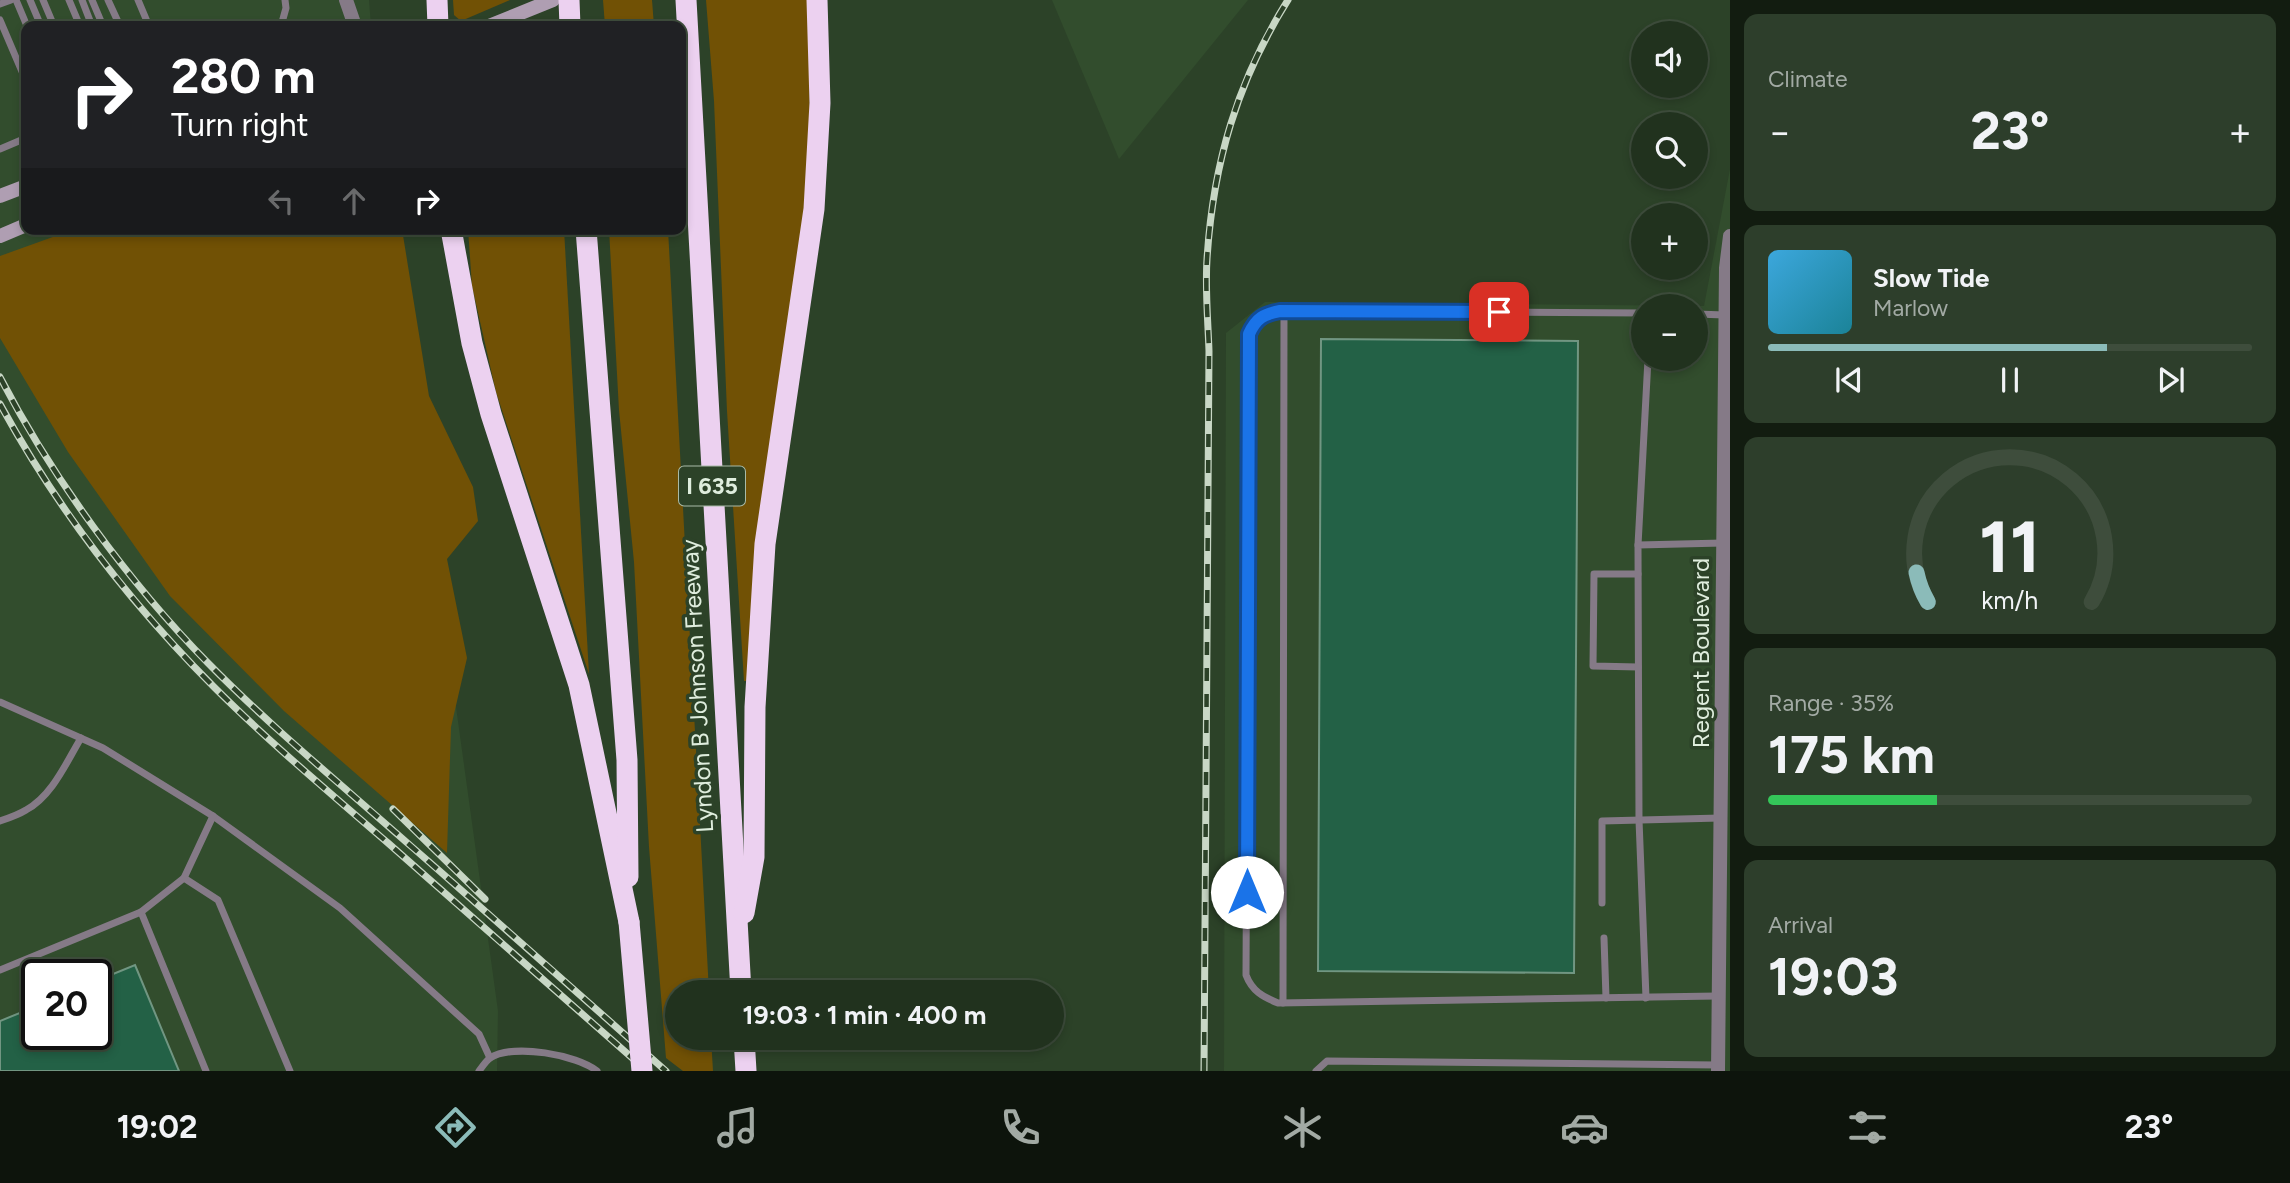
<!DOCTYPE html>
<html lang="en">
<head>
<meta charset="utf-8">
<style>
	:root { --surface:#21321e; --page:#2d3e2b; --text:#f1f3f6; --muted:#a2aaa4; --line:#3e4d3c; --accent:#8bbbb9 }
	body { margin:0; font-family:Figtree,sans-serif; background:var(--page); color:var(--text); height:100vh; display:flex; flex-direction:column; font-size:26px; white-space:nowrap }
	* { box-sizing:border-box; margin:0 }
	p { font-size:23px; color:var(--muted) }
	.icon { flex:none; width:38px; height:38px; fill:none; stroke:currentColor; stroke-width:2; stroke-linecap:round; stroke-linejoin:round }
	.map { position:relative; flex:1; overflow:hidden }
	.details { display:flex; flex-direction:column; gap:14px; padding:14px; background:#121c10; width:560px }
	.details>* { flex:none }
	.top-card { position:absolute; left:21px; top:21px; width:665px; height:214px; border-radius:14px; box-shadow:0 4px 10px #0003,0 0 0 2px var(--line); background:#202124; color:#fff; overflow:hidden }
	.fabs { position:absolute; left:1631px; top:21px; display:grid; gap:14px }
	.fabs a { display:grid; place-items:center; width:77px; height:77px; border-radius:50%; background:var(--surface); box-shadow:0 4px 10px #0003,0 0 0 2px var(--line); font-size:35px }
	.speed { position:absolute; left:21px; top:959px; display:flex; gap:14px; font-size:35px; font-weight:700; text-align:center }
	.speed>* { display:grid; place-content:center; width:91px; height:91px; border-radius:50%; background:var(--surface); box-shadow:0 4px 10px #0003,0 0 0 2px var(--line); line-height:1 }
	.speed .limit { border:4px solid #111; border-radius:10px; background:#fff; color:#111 }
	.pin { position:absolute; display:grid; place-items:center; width:60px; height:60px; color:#fff; margin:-30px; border-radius:14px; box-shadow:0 4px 10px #0006 }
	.me { position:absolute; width:77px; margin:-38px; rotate:0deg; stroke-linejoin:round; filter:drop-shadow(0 0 5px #0008) }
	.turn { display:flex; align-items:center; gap:24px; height:147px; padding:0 35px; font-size:32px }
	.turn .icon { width:91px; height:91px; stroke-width:2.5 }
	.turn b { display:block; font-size:49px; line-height:60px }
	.lanes { display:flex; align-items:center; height:66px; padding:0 35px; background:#0003; justify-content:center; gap:35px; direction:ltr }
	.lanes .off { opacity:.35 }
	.big { font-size:52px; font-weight:700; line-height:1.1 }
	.details .card { flex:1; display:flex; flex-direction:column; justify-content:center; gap:10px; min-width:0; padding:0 24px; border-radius:14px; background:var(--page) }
	.details .dial { align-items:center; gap:0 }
	.dial svg { height:182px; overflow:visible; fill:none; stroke:var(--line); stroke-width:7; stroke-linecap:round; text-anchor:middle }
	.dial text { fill:var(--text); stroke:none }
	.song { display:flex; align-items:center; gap:21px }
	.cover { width:84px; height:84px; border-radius:10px; background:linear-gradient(135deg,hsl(200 70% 55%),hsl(190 70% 35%)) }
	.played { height:7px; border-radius:4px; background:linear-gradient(90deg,var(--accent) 70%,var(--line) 70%) }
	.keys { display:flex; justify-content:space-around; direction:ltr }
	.heat { display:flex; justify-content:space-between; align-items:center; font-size:38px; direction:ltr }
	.charge { height:10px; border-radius:5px; background:linear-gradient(90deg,#34c759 35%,var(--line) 0) }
	.trip { position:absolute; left:665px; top:980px; width:399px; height:70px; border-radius:35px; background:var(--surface); box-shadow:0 4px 10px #0003,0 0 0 2px var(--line); font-weight:700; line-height:70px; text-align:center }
	.dock { display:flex; height:112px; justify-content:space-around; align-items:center; background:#0d140c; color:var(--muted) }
	.dock .icon { width:49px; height:49px }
	.dock .current { color:var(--accent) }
	.dock b { font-size:32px; color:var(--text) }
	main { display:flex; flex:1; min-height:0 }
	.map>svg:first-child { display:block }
	.built { fill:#324d2d; fill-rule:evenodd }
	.green { fill:#715105 }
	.building { fill:#236146; stroke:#719682; stroke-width:2 }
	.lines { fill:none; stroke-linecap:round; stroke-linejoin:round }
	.service { stroke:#857a87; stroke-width:7 }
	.minor { stroke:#857a87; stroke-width:14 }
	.tertiary { stroke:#857a87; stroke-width:14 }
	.secondary { stroke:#af9eb2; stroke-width:14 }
	.motorway { stroke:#ecd1f0; stroke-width:21 }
	.rail-casing { stroke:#c8d7c5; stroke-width:7 }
	.rail { stroke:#2c4228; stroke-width:4.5; stroke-dasharray:13; stroke-linecap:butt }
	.motorway-bridge { stroke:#ecd1f0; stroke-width:21 }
	.route-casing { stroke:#114b97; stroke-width:18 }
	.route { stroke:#1a73e8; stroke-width:12 }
	.labels { text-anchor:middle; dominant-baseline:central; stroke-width:7; stroke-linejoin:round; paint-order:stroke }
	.shield { fill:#2c4228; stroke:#a9baa7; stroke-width:2 }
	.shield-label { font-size:23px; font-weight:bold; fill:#dfeddd }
	.street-label { font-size:24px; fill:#dfeddd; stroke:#2c4228 }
</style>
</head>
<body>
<main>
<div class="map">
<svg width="1730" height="1071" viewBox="0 0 1730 1071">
	<rect width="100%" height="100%" fill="#2c4228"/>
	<!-- built -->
	<g class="built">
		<path d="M0 0H369L371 26H26V229H390L498 1011 497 1071H0ZM37 975H96V1034H37Z"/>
		<polygon points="1052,0 1248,0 1119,159"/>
		<path d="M1730 169V1071H1224L1226 333 1265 302 1704 306ZM1643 306H1696V359H1643Z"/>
	</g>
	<!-- green -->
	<g class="green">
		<polygon points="453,0 510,0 461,21 454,15"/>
		<polygon points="603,0 652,0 654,26 605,26"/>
		<polygon points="706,0 808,0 811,180 750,681 744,681 727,411 714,101"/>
		<polygon points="75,229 402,229 429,396 473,487 478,521 447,559 467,658 451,727 447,853 284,711 170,596 68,452 0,338 0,256"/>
		<polygon points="468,229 564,229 589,674 496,392 472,286"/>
		<polygon points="609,229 668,229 709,992 677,992 677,1038 711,1038 713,1071 683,1071 666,1058 649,847 634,562 619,410"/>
	</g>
	<!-- building -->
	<g class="building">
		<polygon points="1321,339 1578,341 1574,973 1318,971"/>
		<polygon points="135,965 179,1071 0,1071 0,1021 37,1006 37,1034 96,1034 96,981"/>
	</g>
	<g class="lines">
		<!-- service -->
		<g class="service">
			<polyline points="16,0 27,26"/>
			<polyline points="30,0 41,26"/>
			<polyline points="43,0 54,26"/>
			<polyline points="69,0 80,26"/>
			<polyline points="82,0 92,26"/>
			<polyline points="92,0 103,26"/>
			<polyline points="108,0 120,26"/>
			<polyline points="138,0 149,26"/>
			<polyline points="0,4 11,0"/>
			<polyline points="0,20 26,81"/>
			<polyline points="281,26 286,8 285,0"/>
			<polyline points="0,149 26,138"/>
			<path d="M1643 313 1280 311C1264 314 1256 318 1249 334L1246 975C1252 991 1263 997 1278 1003L1717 996"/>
			<polyline points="1696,314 1725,315"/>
			<polyline points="1638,545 1648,359"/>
			<polyline points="1638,574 1594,574 1593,666 1638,667"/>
			<polyline points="0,702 103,748 213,816 340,908 479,1034 490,1058"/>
			<path d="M0 821C9 818 18 815 26 810 52 796 66 763 81 738"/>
			<polyline points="184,878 218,900 290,1071"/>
			<polyline points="1602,903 1602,821 1720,818"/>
			<polyline points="1604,938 1606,998"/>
			<polyline points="0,970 141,912"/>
			<polyline points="1646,998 1639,820 1638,545 1723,543"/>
			<polyline points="1283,1003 1284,311"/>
			<polyline points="206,1071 141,912 184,878 213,816"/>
			<path d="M479 1071C482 1067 486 1061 490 1058 514 1043 577 1055 597 1071"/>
			<polyline points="1316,1071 1327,1061 1718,1065"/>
		</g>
		<!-- minor -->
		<polyline class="minor" points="346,0 355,26"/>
		<!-- tertiary -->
		<polyline class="tertiary" points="1718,1071 1726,268 1730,236"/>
		<!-- secondary -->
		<g class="secondary">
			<polyline points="489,26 553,0"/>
			<polyline points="0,196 26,186"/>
			<polyline points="0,236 26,225"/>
		</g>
		<!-- motorway -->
		<g class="motorway">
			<polyline points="437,0 438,26"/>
			<polyline points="569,0 570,26"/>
			<polyline points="686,0 741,992"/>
			<polyline points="451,229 472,343 491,414 579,685 629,922"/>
			<polyline points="586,229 627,760 628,877"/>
			<polyline points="744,913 754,857 755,707 765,544 814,209 820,103 817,0"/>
			<polyline points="744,1038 746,1071"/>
		</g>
		<defs>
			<g id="rail">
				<path d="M0 377C51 476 130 584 208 663 272 728 343 786 412 847 497 921 581 996 666 1071"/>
				<path d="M0 404C56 507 131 604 214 687 269 742 329 792 388 843 474 919 561 995 647 1071"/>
				<polyline points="393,809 485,899"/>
				<path d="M1204 1071 1209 351C1208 321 1205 289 1207 259 1213 164 1237 81 1288 0"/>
			</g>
		</defs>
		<!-- rail casing -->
		<use href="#rail" class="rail-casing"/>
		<!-- rail -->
		<use href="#rail" class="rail"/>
		<!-- motorway-bridge -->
		<polyline class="motorway-bridge" points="629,922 642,1071"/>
	</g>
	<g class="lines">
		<defs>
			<path id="route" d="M1247 892 1249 334C1256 318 1264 314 1280 311L1499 312"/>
		</defs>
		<!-- route casing -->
		<use href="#route" class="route-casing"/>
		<!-- route -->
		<use href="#route" class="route"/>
	</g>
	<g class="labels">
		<!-- shield labels -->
		<rect class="shield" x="679" y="466.5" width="66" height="39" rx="5"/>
		<g class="shield-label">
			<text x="712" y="486">I 635</text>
		</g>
		<!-- street labels -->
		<g class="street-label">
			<text transform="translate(1700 653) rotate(-90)">Regent Boulevard</text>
			<text transform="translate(697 686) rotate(-93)">Lyndon B Johnson Freeway</text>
		</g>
	</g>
</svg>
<div class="fabs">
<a><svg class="icon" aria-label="sound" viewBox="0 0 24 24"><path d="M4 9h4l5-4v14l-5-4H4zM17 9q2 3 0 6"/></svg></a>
<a><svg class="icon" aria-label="search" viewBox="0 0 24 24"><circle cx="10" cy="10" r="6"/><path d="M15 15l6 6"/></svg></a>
<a>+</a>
<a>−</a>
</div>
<div class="speed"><div class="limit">20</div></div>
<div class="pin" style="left:1499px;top:312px;background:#d93025"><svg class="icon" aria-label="arrive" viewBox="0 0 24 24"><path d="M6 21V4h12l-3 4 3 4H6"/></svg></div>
<svg class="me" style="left:1247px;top:892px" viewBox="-20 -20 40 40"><circle r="19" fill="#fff"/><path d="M0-13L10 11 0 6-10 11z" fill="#1a73e8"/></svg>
<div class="trip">19:03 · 1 min · 400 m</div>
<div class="top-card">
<div class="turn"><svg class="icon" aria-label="right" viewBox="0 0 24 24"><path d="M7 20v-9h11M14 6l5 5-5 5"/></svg><div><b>280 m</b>Turn right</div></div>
<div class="lanes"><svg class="icon off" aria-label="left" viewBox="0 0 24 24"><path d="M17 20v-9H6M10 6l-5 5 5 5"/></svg><svg class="icon off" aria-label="ahead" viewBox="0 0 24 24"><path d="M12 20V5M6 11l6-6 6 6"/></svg><svg class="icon" aria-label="right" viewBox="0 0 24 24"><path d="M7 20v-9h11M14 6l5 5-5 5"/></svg></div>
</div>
</div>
<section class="details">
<div class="card"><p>Climate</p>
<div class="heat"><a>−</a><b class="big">23°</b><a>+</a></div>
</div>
<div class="card">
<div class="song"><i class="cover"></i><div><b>Slow Tide</b><p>Marlow</p></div></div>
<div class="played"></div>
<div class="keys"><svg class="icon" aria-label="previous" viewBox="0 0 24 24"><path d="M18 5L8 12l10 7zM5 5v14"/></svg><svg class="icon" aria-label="pause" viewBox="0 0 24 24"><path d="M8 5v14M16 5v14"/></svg><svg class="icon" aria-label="next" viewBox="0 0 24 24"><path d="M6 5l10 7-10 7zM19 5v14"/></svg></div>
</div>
<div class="card dial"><svg viewBox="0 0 100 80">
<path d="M14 69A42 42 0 1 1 86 69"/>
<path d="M14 69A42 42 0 0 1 9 56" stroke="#8bbbb9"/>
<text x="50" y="56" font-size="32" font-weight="700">11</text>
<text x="50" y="72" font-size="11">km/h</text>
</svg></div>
<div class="card"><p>Range · 35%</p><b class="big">175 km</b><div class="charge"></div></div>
<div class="card"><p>Arrival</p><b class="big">19:03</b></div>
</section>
</main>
<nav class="dock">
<b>19:02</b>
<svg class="icon current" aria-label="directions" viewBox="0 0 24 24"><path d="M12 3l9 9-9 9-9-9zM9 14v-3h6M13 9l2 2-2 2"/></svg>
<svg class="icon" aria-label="music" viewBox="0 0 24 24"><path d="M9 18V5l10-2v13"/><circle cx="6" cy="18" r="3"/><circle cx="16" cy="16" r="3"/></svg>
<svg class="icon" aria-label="phone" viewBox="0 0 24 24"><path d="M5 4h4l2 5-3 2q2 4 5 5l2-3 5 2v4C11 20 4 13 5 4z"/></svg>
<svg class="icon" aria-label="climate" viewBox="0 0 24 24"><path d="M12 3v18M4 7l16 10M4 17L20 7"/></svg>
<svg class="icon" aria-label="car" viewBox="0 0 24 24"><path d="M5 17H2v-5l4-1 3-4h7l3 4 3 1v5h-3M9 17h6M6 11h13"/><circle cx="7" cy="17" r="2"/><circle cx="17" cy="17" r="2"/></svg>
<svg class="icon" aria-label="filters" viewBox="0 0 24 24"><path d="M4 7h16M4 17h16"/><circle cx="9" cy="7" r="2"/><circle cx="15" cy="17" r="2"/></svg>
<b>23°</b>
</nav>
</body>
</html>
